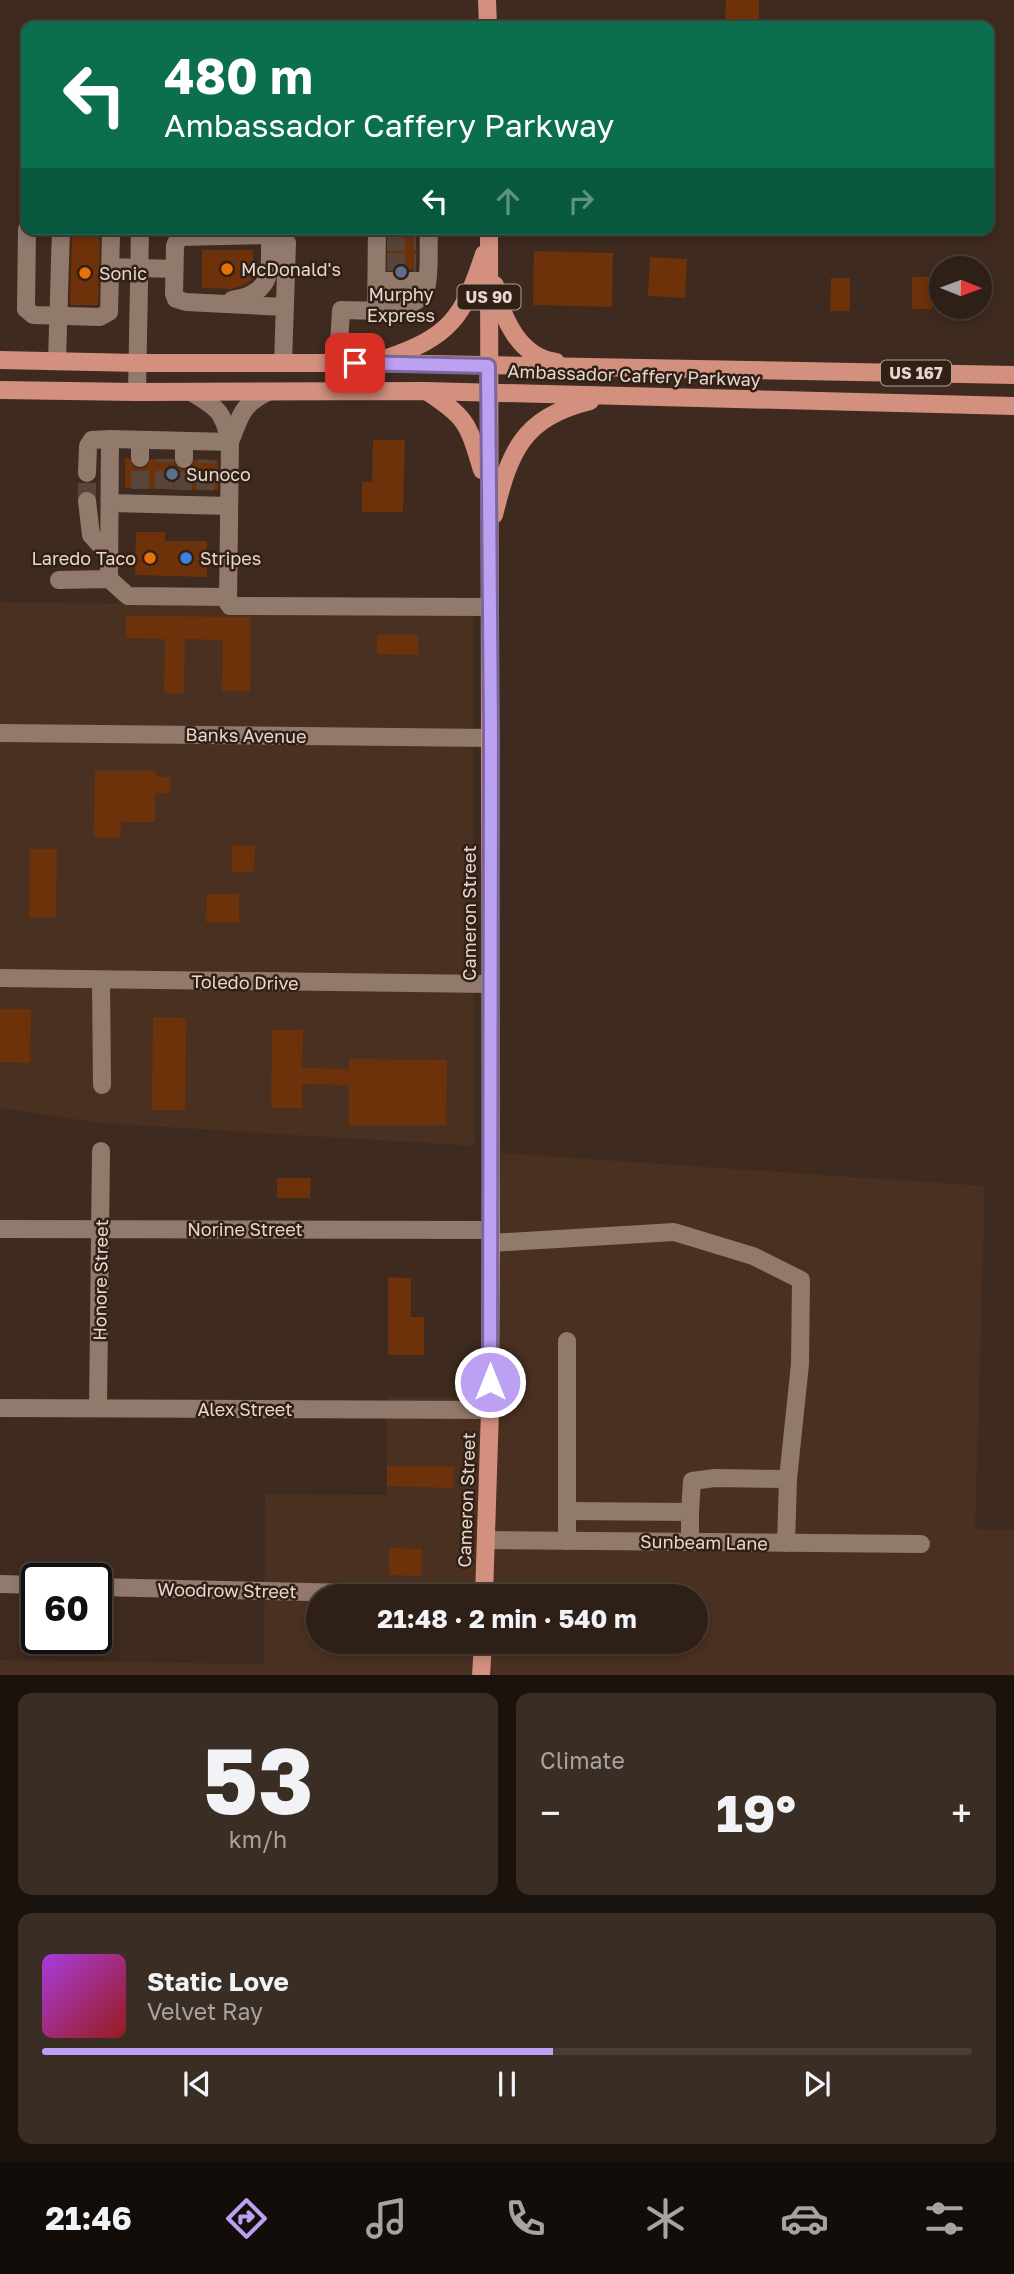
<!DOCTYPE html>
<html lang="en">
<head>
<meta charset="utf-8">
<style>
	:root { --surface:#2e2017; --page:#3a2d24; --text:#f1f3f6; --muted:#a7a3a1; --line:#493e36; --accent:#bca0f2 }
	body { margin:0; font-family:"Golos Text",sans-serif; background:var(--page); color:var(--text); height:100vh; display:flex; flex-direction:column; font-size:26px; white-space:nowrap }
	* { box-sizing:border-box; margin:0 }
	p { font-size:23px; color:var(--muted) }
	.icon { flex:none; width:38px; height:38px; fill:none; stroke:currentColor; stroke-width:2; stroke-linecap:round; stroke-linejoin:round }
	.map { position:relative; height:1675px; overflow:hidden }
	.panel { display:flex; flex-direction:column; gap:18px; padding:18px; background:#19120d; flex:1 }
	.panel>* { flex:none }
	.hud { position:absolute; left:21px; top:21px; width:973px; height:214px; border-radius:14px; box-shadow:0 4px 10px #0003,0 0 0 2px var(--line); background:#0b6e4f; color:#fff; overflow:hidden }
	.needle { width:46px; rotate:91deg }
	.controls { position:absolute; left:929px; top:256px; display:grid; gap:14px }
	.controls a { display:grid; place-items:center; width:63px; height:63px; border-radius:50%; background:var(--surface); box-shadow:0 4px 10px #0003,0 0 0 2px var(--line); font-size:35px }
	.speed { position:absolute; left:21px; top:1563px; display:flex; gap:14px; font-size:35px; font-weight:700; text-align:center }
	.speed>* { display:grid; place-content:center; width:91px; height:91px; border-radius:50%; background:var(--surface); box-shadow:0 4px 10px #0003,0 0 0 2px var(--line); line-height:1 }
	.speed .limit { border:4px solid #111; border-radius:10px; background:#fff; color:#111 }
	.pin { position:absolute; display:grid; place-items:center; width:60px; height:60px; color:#fff; margin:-30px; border-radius:14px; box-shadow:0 4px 10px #0006 }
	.me { position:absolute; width:77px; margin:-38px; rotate:0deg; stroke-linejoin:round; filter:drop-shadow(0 0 5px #0008) }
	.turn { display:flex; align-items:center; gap:24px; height:147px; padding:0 28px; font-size:32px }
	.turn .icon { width:91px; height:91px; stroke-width:2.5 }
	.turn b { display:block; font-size:49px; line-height:60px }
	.lanes { display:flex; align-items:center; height:66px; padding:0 28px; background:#0003; justify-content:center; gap:35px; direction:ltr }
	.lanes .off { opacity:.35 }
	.big { font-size:52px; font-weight:700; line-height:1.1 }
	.panel .widget { flex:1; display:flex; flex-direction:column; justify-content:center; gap:10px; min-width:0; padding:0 24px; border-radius:14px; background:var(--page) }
	.panel .dial { align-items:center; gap:0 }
	.dial b { font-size:91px; line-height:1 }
	.song { display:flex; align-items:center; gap:21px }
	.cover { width:84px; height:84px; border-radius:10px; background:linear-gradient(135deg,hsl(280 70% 55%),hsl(0 70% 35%)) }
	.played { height:7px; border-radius:4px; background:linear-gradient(90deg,var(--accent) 55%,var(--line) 55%) }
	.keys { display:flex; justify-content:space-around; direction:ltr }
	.heat { display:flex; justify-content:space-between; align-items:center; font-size:38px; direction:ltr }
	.panel .tiles { flex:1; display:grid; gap:18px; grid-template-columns:1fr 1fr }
	.widget:last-child { grid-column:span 2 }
	.trip { position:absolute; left:306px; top:1584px; width:402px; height:70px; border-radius:35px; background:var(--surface); box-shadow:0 4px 10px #0003,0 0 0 2px var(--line); font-weight:700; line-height:70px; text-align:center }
	.tab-bar { display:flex; height:112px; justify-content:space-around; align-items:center; background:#120d09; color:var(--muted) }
	.tab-bar .icon { width:49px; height:49px }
	.tab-bar .selected { color:var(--accent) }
	.tab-bar b { font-size:32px; color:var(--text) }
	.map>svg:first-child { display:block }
	.built { fill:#4a3021; fill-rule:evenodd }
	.building { fill:#6d3209 }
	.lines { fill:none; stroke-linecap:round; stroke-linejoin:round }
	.minor-tunnel { stroke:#57443a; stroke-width:18; stroke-dasharray:18 9; stroke-linecap:butt }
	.minor { stroke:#91796c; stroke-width:18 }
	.major { stroke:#d3907f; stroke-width:18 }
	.route-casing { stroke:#7a689d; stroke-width:18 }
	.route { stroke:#bca0f2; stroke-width:12 }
	.food-dot { fill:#e8710a; stroke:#332015; stroke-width:2.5 }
	.service-dot { fill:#5c6f8a; stroke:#332015; stroke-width:2.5 }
	.shop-dot { fill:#3f7fe0; stroke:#332015; stroke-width:2.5 }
	.labels { text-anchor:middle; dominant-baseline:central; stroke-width:5; stroke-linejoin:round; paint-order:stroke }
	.shield { fill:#332015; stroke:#b0a198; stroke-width:2 }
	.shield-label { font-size:16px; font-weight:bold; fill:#e5d8d0 }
	.poi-label { font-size:18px; fill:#e5d8d0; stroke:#332015; text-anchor:start }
	.street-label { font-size:18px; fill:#e5d8d0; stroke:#332015 }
</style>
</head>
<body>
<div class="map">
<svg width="1014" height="1676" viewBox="0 0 1014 1676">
	<rect width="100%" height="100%" fill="#3e2a1f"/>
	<!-- built -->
	<g class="built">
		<polygon points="0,602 473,610 474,1146 101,1123 0,1108"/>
		<path d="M501 1153 985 1186 975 1529 1014 1530V1675L0 1676V1660L264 1664 265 1494 387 1495V1397H499ZM318 1596H696V1642H318Z"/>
	</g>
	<!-- building -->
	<g class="building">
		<polygon points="726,0 759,0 759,26 725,26"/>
		<polygon points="388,231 416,231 415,270 388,270"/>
		<polygon points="96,234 100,239 98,305 70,305 72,236"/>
		<polygon points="202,250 253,250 253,279 242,286 231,289 202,288"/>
		<polygon points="534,251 613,253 612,307 533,305"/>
		<polygon points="650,257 687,259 685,298 648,296"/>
		<rect x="912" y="277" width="20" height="32"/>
		<polygon points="831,278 850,278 850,311 830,311"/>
		<polygon points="373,440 405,440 403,512 362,512 362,482 372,482"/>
		<polygon points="125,458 129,458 134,467 139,469 146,467 151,459 173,459 175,465 183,470 190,468 195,459 218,460 218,490 125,488"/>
		<polygon points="136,532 165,532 165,541 207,541 207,577 135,575"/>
		<polygon points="126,616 251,617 250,691 222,691 223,640 185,639 184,693 164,693 165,639 126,638"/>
		<polygon points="377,635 418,635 418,655 377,654"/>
		<polygon points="95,771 156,771 156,777 171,777 170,793 155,793 155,822 121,822 120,838 94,837"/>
		<polygon points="232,845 255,846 254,872 232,872"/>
		<polygon points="30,849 57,849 56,917 29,917"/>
		<polygon points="207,894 239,894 239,923 206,922"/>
		<polygon points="0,1009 31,1009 30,1063 0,1062"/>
		<polygon points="153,1017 186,1018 185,1110 152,1110"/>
		<polygon points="272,1030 303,1030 302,1068 349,1069 349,1059 447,1060 446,1125 349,1125 349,1085 302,1084 302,1108 271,1108"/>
		<polygon points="277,1178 311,1178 310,1198 277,1198"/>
		<polygon points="388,1277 411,1278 411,1317 424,1317 424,1355 388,1355"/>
		<polygon points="387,1466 454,1467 453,1488 387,1486"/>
		<polygon points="389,1548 422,1549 421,1576 389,1575"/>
	</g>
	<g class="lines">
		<!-- minor-tunnel -->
		<g class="minor-tunnel">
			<polyline points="387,242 416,242"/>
			<polyline points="387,262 416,263"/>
			<polyline points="140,489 140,458"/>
			<polyline points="164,489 165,459"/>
			<polyline points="183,490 184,459"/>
			<polyline points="205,490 207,460"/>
			<polyline points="87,501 87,473"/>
		</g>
		<!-- minor -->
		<g class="minor">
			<polyline points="27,229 26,309 33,315 100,317 109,312 111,234 106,229"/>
			<polyline points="110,267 174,269"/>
			<polyline points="377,281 427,281"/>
			<path d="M232 300C274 293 270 271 270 235"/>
			<polyline points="376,310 377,229"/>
			<polyline points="57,361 61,229"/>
			<polyline points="283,363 287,243 280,237 270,235 179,237 175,246 174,294 176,299 186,302 285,307"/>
			<path d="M338 363 341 310C366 310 421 317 427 284 430 266 428 247 429 229"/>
			<polyline points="137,392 140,229"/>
			<path d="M191 392C218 408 223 411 230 442L228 603 230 606 490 607"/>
			<path d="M230 442C241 415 241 405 268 392"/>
			<polyline points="140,458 140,440"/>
			<polyline points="184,459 184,441"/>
			<polyline points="87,473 88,446 92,440 110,439"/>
			<polyline points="87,501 91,535 109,555"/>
			<polyline points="110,503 229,506"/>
			<polyline points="109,579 110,439 230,442"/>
			<polyline points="59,580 109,579 128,596 228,597"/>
			<polyline points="0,733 491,738"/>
			<polyline points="0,978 490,984"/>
			<polyline points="101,980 102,1085"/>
			<polyline points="0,1229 491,1230"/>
			<polyline points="491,1243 674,1232 753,1256 801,1280 800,1364 788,1479"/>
			<polyline points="0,1408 490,1410"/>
			<polyline points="98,1408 101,1151"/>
			<polyline points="567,1511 690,1512 690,1542"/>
			<polyline points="690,1512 692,1481 715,1478 788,1479 786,1543"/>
			<polyline points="486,1540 921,1544"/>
			<polyline points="567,1541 567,1341"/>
			<polyline points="0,1584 37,1585"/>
			<polyline points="96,1587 484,1596"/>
		</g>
		<!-- major -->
		<g class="major">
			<polyline points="487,0 488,26"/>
			<path d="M495 285C502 318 519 357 556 362"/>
			<path d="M384 359C450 337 463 318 484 254"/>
			<polyline points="0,360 138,363 373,363 1014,375"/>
			<polyline points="0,390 137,392 426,391 1014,406"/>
			<path d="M426 391C468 418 468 424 482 470"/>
			<path d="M494 515C510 451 522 418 590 401"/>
			<polyline points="484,1596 490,1410 491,1243 489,229"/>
			<polyline points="481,1676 483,1642"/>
		</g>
	</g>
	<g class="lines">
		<defs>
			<polyline id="route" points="355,363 488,366 491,738 490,1382"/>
		</defs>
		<!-- route casing -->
		<use href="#route" class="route-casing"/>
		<!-- route -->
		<use href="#route" class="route"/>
	</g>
	<!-- markers -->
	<g class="food-dot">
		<circle cx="227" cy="269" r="7"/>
		<circle cx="85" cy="273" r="7"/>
		<circle cx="150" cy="558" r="7"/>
	</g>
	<g class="service-dot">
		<circle cx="401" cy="272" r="7"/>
		<circle cx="172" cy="474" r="7"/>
	</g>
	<circle class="shop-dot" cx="186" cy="558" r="7"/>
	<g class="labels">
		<!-- shield labels -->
		<g class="shield">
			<rect x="457.5" y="284.5" width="63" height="25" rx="5"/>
			<rect x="881" y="360.5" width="70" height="25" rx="5"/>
		</g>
		<g class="shield-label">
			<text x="489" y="297">US 90</text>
			<text x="916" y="373">US 167</text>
		</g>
		<!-- poi labels -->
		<g class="poi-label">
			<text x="241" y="269">McDonald's</text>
			<text x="99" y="273">Sonic</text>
			<text x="401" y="294" text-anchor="middle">Murphy<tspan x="401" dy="21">Express</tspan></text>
			<text x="186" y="474">Sunoco</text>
			<text x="136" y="558" text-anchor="end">Laredo Taco</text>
			<text x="200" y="558">Stripes</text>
		</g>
		<!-- street labels -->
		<g class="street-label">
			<text transform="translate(634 375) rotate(2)">Ambassador Caffery Parkway</text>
			<text transform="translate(246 735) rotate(1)">Banks Avenue</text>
			<text transform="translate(469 913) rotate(-90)">Cameron Street</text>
			<text transform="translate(245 982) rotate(1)">Toledo Drive</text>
			<text x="245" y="1229">Norine Street</text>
			<text transform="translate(100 1280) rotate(-89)">Honore Street</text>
			<text x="245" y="1409">Alex Street</text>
			<text transform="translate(466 1500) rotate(-88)">Cameron Street</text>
			<text transform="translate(704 1542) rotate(1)">Sunbeam Lane</text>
			<text transform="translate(227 1590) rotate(1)">Woodrow Street</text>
		</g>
	</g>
</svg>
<div class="controls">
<a><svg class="needle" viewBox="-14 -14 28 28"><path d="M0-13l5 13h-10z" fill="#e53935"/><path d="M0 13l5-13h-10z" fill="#a7a3a1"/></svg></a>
</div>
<div class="speed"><div class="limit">60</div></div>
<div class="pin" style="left:355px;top:363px;background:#d93025"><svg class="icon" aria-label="arrive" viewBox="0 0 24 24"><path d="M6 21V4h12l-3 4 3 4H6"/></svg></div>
<svg class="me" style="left:490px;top:1382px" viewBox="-20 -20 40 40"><circle r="17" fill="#bca0f2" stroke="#fff" stroke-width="3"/><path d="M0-11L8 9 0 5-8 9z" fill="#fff"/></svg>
<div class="trip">21:48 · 2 min · 540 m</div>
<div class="hud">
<div class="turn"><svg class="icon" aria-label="left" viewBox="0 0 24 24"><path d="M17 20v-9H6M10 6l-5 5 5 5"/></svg><div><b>480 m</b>Ambassador Caffery Parkway</div></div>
<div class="lanes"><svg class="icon" aria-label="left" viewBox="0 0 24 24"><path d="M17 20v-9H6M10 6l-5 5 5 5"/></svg><svg class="icon off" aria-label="ahead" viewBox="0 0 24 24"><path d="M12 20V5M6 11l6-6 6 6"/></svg><svg class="icon off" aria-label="right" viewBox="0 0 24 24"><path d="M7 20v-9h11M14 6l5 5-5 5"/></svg></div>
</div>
</div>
<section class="panel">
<div class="tiles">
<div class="widget dial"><b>53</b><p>km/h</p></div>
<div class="widget"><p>Climate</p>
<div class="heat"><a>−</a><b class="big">19°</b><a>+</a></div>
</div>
<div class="widget">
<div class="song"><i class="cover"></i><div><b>Static Love</b><p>Velvet Ray</p></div></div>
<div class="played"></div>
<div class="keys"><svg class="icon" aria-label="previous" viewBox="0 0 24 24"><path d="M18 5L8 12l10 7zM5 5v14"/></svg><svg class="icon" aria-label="pause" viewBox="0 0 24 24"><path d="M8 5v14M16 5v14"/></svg><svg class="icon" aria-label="next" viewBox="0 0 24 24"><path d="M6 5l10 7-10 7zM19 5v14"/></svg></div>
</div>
</div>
</section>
<nav class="tab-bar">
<b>21:46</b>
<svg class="icon selected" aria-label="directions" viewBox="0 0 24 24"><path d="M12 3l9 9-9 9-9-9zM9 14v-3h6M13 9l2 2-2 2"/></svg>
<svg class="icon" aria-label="music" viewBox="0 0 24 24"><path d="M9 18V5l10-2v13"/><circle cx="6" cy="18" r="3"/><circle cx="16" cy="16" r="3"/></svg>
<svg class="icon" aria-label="phone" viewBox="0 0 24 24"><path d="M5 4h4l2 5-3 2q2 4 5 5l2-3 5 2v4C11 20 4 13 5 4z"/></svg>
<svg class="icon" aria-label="climate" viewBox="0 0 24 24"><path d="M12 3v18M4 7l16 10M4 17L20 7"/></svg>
<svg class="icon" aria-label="car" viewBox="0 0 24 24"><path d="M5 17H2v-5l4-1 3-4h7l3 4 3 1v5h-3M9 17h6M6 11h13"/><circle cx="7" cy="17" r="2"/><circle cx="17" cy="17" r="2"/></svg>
<svg class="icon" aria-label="filters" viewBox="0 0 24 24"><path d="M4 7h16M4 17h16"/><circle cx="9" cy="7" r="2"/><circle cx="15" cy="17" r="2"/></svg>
</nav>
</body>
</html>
